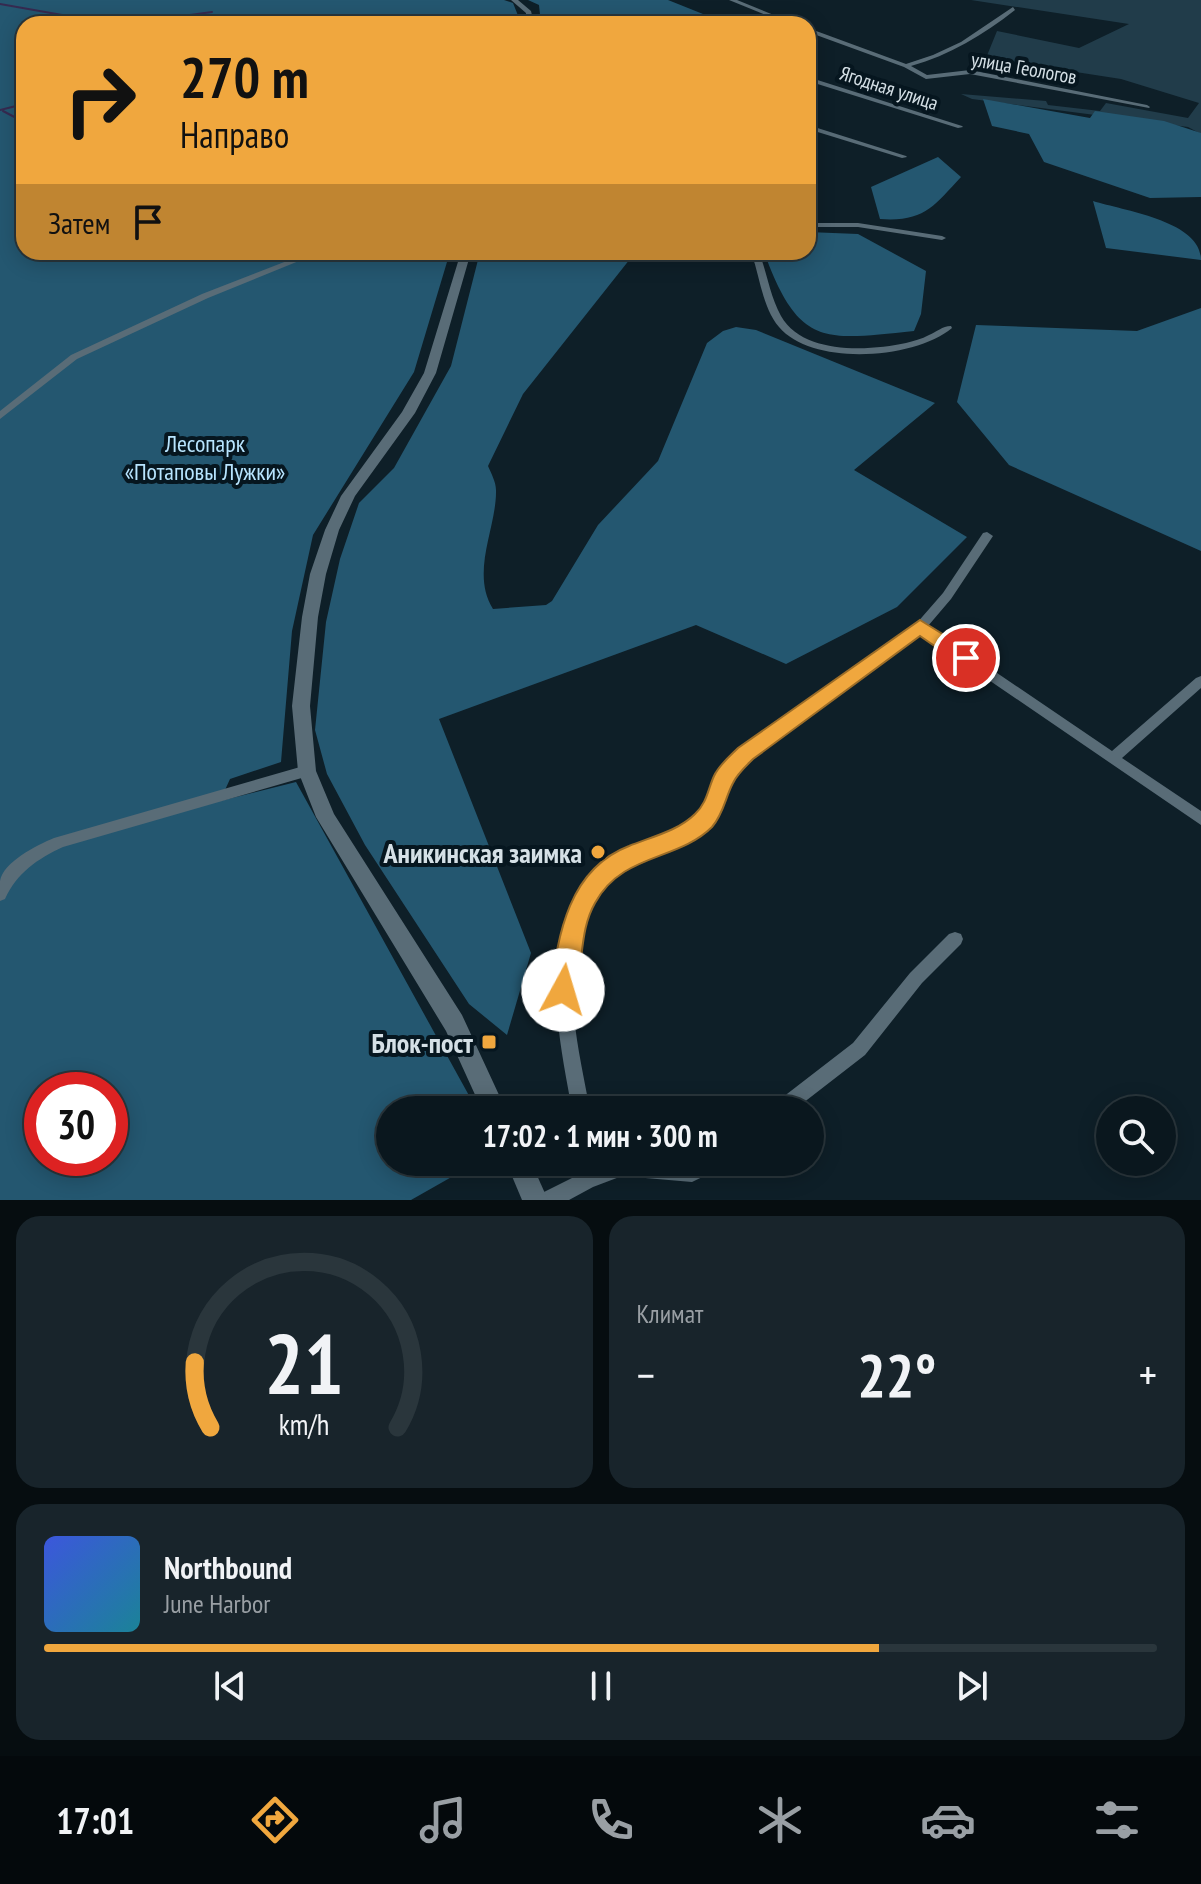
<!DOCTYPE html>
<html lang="ru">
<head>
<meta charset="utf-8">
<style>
	:root { --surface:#0a171e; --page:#18242b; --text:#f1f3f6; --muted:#999fa4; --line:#2a363c; --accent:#f0a73e }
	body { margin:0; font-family:"PT Sans Narrow",sans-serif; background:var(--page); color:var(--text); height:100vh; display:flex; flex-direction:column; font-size:30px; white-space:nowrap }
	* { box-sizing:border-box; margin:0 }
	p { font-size:26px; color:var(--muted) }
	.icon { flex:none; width:44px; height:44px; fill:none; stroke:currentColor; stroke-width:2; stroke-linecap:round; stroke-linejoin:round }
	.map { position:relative; height:1200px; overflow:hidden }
	.sheet { display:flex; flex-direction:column; gap:16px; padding:16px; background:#060d10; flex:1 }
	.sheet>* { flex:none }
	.top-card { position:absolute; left:16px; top:16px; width:800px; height:244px; border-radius:24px; box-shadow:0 4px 20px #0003,0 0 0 2px var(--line); background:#f0a73e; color:#111; overflow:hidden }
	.tools { position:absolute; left:1096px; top:1096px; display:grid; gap:16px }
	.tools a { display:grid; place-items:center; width:80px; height:80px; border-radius:50%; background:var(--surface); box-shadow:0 4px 20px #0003,0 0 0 2px var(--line); font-size:40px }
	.speed { position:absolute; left:24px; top:1072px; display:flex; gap:16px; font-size:40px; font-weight:700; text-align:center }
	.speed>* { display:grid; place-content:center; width:104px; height:104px; border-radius:50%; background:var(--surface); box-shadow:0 4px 20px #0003,0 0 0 2px var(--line); line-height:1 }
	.speed .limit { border:12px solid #d22; background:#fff; color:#111 }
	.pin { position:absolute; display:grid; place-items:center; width:68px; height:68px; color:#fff; margin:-34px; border:4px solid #fff; border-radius:50%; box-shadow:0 2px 8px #0007 }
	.me { position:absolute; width:88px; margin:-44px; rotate:6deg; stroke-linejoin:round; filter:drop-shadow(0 0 6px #0008) }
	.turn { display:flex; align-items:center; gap:28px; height:168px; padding:0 32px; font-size:36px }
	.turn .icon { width:104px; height:104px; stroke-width:2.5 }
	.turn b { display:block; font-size:56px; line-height:68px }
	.then { display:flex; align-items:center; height:76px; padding:0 32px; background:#0003; gap:16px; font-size:30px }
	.big { font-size:60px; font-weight:800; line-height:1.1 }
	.sheet .widget { flex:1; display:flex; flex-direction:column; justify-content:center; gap:12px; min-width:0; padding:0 28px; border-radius:24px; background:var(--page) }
	.sheet .dial { align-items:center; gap:0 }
	.dial svg { height:208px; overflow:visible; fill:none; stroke:var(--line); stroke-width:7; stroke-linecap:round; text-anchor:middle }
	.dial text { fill:var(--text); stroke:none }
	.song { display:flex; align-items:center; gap:24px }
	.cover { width:96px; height:96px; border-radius:12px; background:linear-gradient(135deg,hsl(230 70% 55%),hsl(190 70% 35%)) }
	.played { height:8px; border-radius:4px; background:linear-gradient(90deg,var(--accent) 75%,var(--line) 75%) }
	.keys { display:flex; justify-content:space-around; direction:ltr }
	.heat { display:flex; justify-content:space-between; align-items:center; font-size:44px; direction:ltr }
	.sheet .tiles { flex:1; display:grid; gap:16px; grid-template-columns:1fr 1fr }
	.widget:last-child { grid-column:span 2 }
	.trip { position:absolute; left:376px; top:1096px; width:448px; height:80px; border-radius:40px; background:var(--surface); box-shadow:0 4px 20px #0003,0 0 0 2px var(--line); font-weight:800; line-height:80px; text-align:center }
	.tab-bar { display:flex; height:128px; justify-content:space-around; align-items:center; background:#04090c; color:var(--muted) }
	.tab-bar .icon { width:56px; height:56px }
	.tab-bar .active { color:var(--accent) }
	.tab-bar b { font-size:36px; color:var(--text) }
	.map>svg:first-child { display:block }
	.green { fill:#213c4a }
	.forest { fill:#245770; fill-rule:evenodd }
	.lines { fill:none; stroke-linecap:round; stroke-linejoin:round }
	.stream { stroke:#362a50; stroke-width:2 }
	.minor { fill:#596c77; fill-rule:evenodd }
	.tertiary { fill:#596c77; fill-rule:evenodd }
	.route { fill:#f0a73e; stroke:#9c6d28; stroke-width:2 }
	.poi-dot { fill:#f0a73e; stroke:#06161f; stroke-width:3 }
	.labels { text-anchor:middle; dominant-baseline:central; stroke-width:8; stroke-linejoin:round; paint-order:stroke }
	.far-street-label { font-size:20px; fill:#d5e0e6; stroke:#06161f }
	.park-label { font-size:24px; fill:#b8e5ff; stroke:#06161f }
	.near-poi-label { font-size:28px; font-weight:bold; fill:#d5e0e6; stroke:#06161f; text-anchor:end }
</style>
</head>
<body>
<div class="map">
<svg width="1201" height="1200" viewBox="0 0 1201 1200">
	<rect width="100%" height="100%" fill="#0e1f28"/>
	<!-- green -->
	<polygon class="green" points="971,0 1201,0 1201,134 1188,127 972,99 961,94 1046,101 1048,105 1100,111 1106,103 1188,118 1199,103 1121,79 986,58 997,31 1079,48 1129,24"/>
	<!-- forest -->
	<g class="forest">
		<path d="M0 0H504L513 3 519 18 518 24H24V252H450L414 372 313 535 292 631 281 762 230 779 220 801 296 782 477 1110H390V1162H478L411 1200H0ZM42 1090H110V1158H42Z"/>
		<polygon points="528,0 668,0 728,24 541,24 539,5"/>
		<polygon points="983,99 1090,118 1095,111 1164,121 1201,133 1201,197 1150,198 1044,162 1029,134 992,126"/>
		<path d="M938 157 961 177C933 207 924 222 880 219L871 187Z"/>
		<path d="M1093 201C1125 211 1201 221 1201 260L1106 248Z"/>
		<path d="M808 232 858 234 926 271 921 314 914 331C824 340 799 348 764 252H808Z"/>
		<path d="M480 252H651L630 259 523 394 488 466C491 473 496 482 496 490 497 527 470 572 493 609L546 605 552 601 598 525 658 461 707 343 723 331 736 327 756 330 935 403 854 470 967 537 897 607 786 664 696 625 439 719 531 953 507 1035 469 1004 365 845 327 774 315 730 326 622 340 559 359 503 394 468 451 366Z"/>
		<polygon points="1201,308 1201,551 1009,465 957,402 976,325 1137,331"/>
	</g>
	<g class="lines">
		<!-- stream -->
		<g class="stream">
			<polyline points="0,4 113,24"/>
			<polyline points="124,24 212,12"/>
			<polyline points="0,110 24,104"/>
			<polyline points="3,111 22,121"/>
		</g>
		<!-- minor -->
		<g class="minor">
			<polygon points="729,0 737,0 796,24 788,24"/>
			<path d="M1013 7 1015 10C983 35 950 55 911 66L927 75 970 70 1147 105 1150 107 1149 108 970 74 926 79 904 67 808 32V28L906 64 933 55 961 42Z"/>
			<polygon points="808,77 962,126 963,127 958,128 808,81"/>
			<polygon points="808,125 906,156 907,157 902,158 808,129"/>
			<polygon points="808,223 858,223 942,236 946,238 942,240 858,227 808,227"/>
			<polygon points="310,252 321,252 208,298 77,359 0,419 0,411 71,355 202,294"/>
			<path d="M751 252H759C767 273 770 296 781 316 803 355 869 351 906 343 913 341 922 339 929 335 937 332 942 326 951 326L952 328C915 359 813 367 779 327 762 307 760 276 751 252Z"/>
			<path d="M987 532 993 536 951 599 928 626 1112 751 1196 678 1201 676V688L1122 758 1201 811V825L920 633 750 757C743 764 735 771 730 780 721 797 719 815 704 828 680 849 646 849 621 868 547 927 575 1030 590 1110H572C557 1026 532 921 610 860 635 841 669 840 693 821 705 811 708 798 714 784 719 773 726 763 735 754L916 624 943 593 983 533Z"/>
			<path d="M307 765 312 767 314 771 312 775 63 847C37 859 17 873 5 899L0 901C0 895 0 887 0 881 3 862 37 845 54 838Z"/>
			<polygon points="955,932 961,934 963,939 961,944 922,983 865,1055 794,1110 771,1110 774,1104 853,1043 910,973 949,934"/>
			<polygon points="578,1162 596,1162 597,1167 611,1162 691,1164 721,1162 719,1169 692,1182 622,1176 593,1187 569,1200 540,1200 542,1193 578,1175"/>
		</g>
		<!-- tertiary -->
		<g class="tertiary">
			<polygon points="511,0 518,0 531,11 534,24 526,24 526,13"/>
			<polygon points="461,252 471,252 436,373 415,413 355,496 339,530 326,574 318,617 310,706 316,771 334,814 462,1015 506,1110 482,1110 446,1031 316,817 298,771 292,706 302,617 310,574 325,530 341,496 402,412 424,373"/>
			<polygon points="506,1162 531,1162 548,1200 522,1200"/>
		</g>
	</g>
	<!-- route -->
	<path class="route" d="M920 620 973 653 975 658 973 663H959L920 636 753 759C746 766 737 774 733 783 725 798 724 813 712 827 678 861 622 853 595 903 578 933 585 967 572 998L563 1001 554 998 551 990C558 934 569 869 629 846 651 837 678 831 695 814 707 803 708 789 714 776 719 765 730 756 738 748Z"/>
	<!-- markers -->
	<g class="poi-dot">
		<circle cx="598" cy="852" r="8"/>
		<rect x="481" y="1034" width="16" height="16" rx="4"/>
	</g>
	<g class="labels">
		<!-- far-street labels -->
		<g class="far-street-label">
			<text transform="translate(1024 68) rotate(10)">улица Геологов</text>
			<text transform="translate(889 88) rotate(18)">Ягодная улица</text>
		</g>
		<!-- park labels -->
		<g class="park-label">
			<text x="205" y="443">Лесопарк<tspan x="205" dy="28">«Потаповы Лужки»</tspan></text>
		</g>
		<!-- near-poi labels -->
		<g class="near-poi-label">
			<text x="582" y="852">Аникинская заимка</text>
			<text x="473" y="1042">Блок-пост</text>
		</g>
	</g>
</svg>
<div class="tools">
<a><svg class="icon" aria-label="search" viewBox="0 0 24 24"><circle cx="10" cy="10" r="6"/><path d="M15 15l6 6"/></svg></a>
</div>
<div class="speed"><div class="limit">30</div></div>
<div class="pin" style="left:966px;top:658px;background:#d93025"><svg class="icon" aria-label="arrive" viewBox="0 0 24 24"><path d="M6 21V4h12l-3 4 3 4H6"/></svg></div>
<svg class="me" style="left:563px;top:990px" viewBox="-20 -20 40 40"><circle r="19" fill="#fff"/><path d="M0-13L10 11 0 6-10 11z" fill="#f0a73e"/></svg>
<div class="trip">17:02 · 1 мин · 300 m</div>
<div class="top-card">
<div class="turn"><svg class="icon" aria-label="right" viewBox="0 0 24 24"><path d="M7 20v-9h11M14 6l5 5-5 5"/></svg><div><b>270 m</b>Направо</div></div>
<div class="then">Затем<svg class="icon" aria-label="arrive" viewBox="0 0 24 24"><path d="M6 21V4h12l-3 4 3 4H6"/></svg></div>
</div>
</div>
<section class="sheet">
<div class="tiles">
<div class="widget dial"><svg viewBox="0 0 100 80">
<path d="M14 69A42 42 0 1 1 86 69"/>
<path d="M14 69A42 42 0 0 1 8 44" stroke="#f0a73e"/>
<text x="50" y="56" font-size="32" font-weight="700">21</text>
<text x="50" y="72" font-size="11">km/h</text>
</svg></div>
<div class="widget"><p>Климат</p>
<div class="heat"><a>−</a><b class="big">22°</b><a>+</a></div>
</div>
<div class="widget">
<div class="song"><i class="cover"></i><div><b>Northbound</b><p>June Harbor</p></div></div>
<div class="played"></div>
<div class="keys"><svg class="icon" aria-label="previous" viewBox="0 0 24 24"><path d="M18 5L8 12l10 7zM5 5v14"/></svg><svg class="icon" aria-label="pause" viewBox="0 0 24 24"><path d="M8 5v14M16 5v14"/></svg><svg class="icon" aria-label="next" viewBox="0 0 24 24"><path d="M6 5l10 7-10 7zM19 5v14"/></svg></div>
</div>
</div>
</section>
<nav class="tab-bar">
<b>17:01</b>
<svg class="icon active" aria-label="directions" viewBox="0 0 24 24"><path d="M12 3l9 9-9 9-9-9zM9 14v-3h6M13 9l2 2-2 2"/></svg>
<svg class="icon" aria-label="music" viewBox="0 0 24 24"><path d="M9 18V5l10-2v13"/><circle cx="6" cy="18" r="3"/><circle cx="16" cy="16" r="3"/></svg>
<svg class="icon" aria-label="phone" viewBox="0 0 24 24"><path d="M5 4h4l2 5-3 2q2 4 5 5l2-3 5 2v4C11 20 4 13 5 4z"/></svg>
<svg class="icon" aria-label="climate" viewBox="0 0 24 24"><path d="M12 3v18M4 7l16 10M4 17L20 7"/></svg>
<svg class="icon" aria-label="car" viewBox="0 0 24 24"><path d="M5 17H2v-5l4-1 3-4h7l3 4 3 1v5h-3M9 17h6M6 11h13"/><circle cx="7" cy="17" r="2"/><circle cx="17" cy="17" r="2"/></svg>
<svg class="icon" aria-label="filters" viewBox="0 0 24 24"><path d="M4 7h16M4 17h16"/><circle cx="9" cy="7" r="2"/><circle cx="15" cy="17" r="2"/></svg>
</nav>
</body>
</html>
